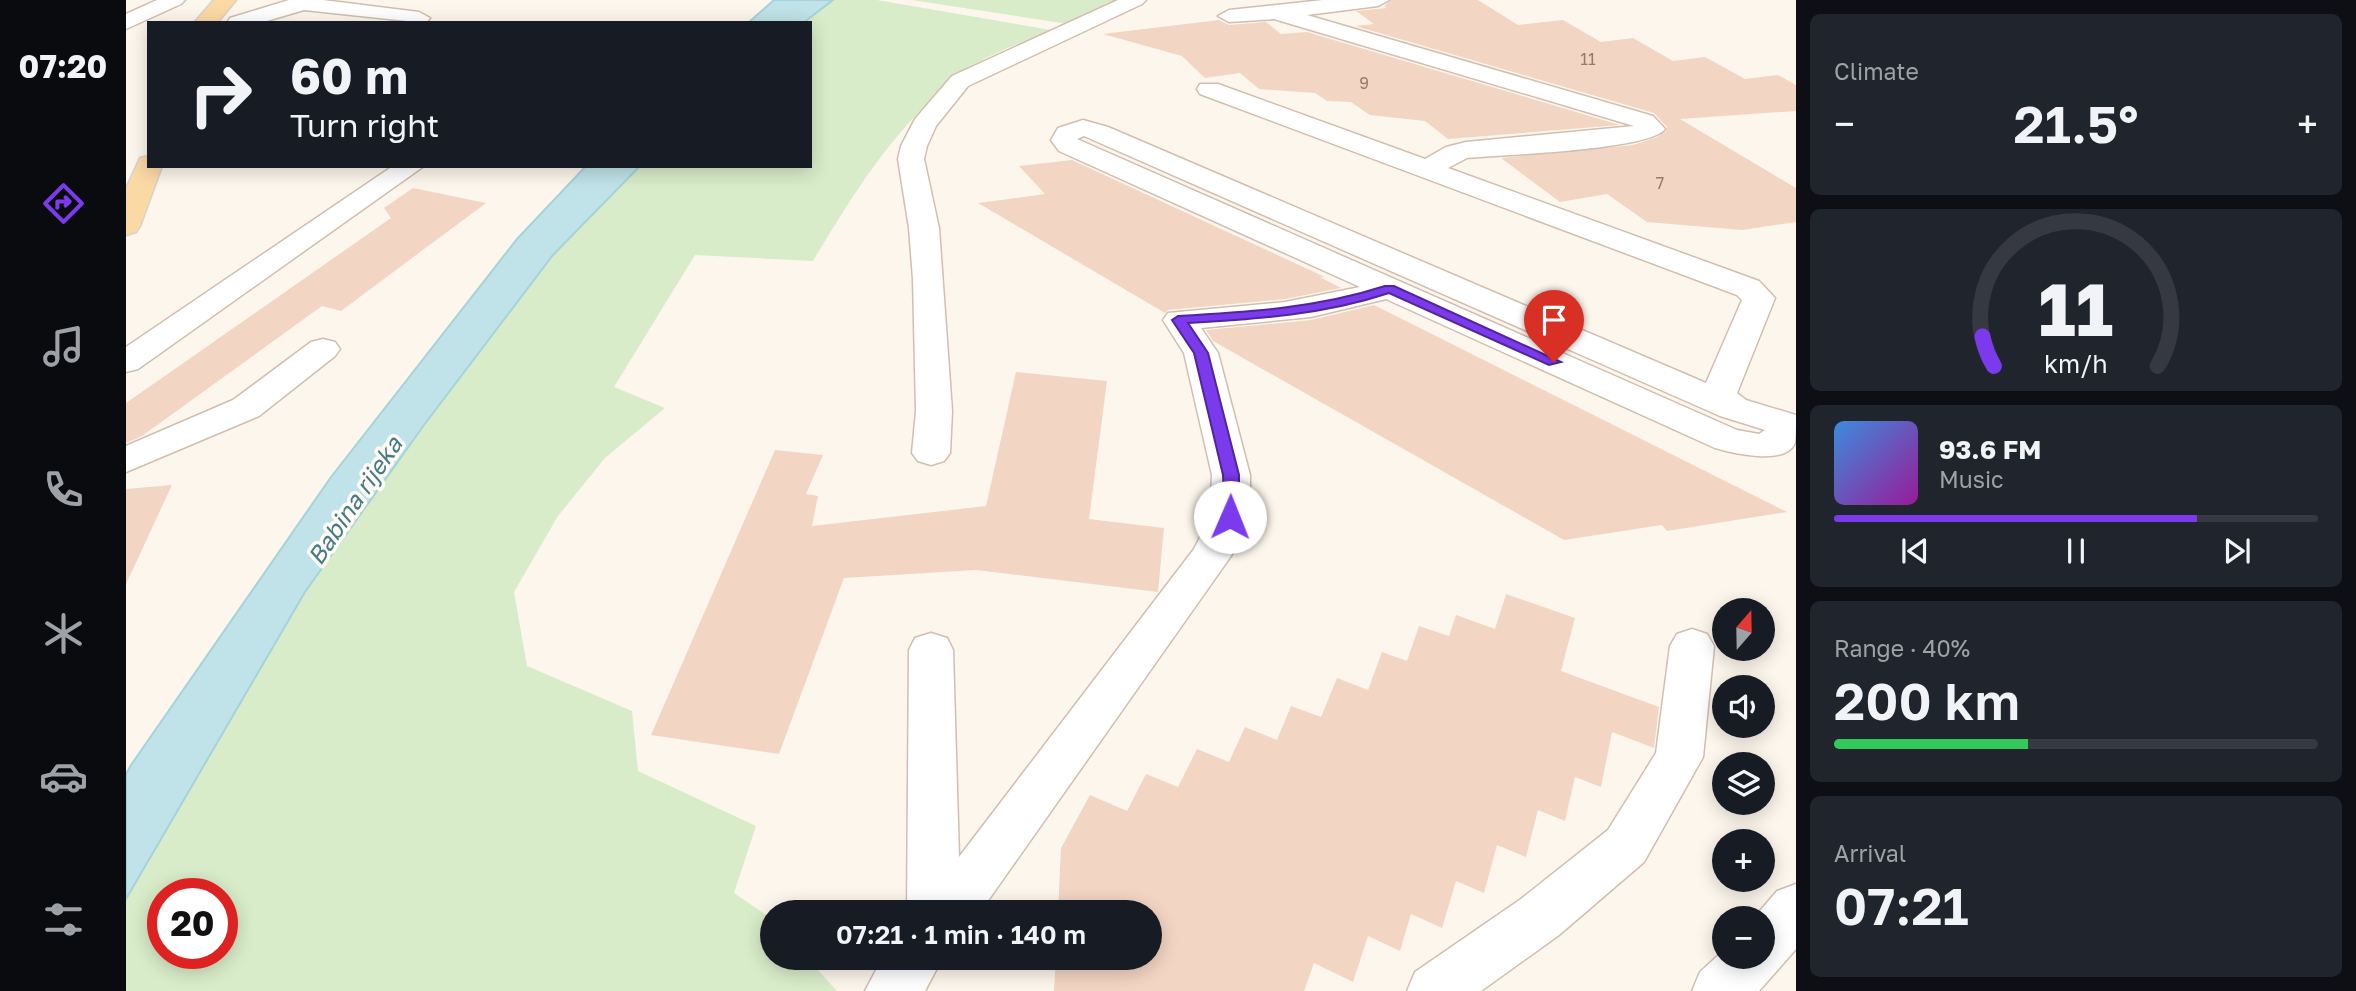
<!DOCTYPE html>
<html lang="en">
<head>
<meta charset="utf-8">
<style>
	:root { --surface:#171b24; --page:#20242c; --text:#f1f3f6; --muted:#9ea1a6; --line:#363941; --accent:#7c3aed }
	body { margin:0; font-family:"Golos Text",sans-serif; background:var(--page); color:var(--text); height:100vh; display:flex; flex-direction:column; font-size:26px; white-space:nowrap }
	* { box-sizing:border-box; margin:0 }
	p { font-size:23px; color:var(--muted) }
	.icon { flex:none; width:38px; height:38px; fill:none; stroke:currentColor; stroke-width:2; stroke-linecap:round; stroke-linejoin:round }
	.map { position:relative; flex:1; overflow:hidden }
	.sheet { display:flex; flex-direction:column; gap:14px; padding:14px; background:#0d0f14; width:560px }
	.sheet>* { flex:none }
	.hud { position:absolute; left:21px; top:21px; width:665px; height:147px; border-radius:0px; box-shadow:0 4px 18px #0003; background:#171b24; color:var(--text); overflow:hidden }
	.needle { width:46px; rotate:20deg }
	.tools { position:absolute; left:1586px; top:598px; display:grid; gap:14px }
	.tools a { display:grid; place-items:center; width:63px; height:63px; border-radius:50%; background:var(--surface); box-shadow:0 4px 18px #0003; font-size:35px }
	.speed { position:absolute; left:21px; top:878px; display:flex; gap:14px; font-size:35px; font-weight:700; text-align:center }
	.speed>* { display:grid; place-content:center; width:91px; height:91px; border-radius:50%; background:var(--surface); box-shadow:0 4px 18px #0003; line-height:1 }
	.speed .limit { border:10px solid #d22; background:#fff; color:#111 }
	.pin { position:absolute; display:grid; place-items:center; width:60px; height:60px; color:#fff; margin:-72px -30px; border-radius:50% 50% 50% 0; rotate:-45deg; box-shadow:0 0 7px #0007 }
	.pin .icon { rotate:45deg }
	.me { position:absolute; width:77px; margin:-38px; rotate:1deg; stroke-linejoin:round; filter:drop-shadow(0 0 5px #0008) }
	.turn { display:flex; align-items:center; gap:24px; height:147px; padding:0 28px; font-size:32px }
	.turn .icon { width:91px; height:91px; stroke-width:2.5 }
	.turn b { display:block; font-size:49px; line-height:60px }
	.big { font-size:52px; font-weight:600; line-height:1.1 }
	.sheet .widget { flex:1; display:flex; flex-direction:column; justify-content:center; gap:10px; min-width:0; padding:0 24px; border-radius:10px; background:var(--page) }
	.sheet .dial { align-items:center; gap:0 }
	.dial svg { height:182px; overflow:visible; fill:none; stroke:var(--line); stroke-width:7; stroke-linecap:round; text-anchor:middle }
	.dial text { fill:var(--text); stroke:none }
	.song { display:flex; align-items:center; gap:21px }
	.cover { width:84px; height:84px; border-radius:10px; background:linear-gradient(135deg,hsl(210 70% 55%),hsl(300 70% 35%)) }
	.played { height:7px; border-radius:4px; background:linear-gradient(90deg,var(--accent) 75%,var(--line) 75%) }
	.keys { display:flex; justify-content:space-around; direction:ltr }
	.heat { display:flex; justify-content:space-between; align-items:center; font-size:38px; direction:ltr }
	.charge { height:10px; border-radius:5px; background:linear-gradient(90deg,#34c759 40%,var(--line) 0) }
	.trip { position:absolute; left:634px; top:900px; width:402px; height:70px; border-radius:35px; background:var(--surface); box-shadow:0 4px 18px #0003; font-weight:600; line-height:70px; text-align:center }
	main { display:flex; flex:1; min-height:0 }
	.menu { display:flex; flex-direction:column; width:126px; justify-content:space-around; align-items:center; background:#090b0e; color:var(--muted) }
	.menu .icon { width:49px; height:49px }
	.menu .active { color:var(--accent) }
	.menu b { font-size:32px; color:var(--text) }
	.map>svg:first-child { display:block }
	.green { fill:#d8ecc9; fill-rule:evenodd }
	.water { fill:#bfe3e8; stroke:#a5d3da; stroke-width:2 }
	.building { fill:#f3d5c3 }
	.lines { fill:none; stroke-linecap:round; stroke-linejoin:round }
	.minor-casing { stroke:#d1beb0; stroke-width:3 }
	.major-casing { stroke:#dad1cd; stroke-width:3 }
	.minor { fill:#fff; fill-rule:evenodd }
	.major { fill:#fbd9a5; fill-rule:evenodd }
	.route { fill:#7c3aed; stroke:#51269a; stroke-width:2 }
	.labels { text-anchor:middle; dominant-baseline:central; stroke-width:7; stroke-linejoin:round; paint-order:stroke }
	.far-number-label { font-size:16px; fill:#987a6a }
	.water-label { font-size:24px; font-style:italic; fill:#437c86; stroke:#fffaf3 }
</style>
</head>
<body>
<main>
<nav class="menu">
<b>07:20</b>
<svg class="icon active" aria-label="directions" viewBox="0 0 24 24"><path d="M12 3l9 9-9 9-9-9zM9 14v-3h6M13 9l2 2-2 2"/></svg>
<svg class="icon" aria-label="music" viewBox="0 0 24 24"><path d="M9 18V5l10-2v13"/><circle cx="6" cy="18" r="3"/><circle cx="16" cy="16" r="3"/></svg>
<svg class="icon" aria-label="phone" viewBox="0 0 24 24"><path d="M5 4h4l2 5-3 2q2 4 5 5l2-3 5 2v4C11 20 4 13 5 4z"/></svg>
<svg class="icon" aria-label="climate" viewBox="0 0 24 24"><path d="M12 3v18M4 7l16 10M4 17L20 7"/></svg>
<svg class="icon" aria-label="car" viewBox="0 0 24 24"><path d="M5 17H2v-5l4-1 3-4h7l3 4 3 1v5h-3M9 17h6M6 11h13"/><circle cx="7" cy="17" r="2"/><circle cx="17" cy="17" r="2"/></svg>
<svg class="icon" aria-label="filters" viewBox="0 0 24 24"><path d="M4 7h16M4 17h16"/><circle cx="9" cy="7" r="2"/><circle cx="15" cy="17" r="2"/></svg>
</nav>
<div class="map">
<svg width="1670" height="991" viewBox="0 0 1670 991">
	<rect width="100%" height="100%" fill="#fdf6ec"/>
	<!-- green -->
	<g class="green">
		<path d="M707 0H751L925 30C899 42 866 52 842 69 774 118 729 191 687 261L569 255 488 387 539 408 479 458 432 516 388 592 401 666 506 711 512 771 630 826 608 893 646 919V957H680L711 991H0V899L179 592 298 425 427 255 514 166H684V23H677ZM37 894H96V954H37Z"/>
		<polygon points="786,0 1006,0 942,24"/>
	</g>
	<!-- water -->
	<g class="water">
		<polygon points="648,0 707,0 677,23 622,23"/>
		<polygon points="460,166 514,166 427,255 298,425 179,592 0,899 0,774 5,765 205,477 391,239"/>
	</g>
	<!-- building -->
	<g class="building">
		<polygon points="1265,0 1352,0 1392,25 1437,20 1475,42 1507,38 1547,61 1579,57 1619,79 1652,75 1670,85 1670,111 1554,119 1670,188 1670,222 1616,230 1521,222 1481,194 1434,202 1375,158 1507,145 1529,138 1540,131 1541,127 1528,113 1229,26 1248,24 1230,11 1261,8 1258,6"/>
		<polygon points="1093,20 1103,25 1140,22 1155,34 1181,32 1494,125 1322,139 1299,121 1244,115 1225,102 1201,101 1189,93 1133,89 1114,73 1079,78 1056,56 977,34"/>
		<polygon points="946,160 1199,277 1194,277 1215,288 1159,299 1042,310 1039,313 852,203 919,194 893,166"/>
		<polygon points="287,188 360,203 215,311 196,306 16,436 0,443 0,403 265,218 258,208"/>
		<polygon points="1248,305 1661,512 1541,531 1536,525 1438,540 1087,341 1080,330 1185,320"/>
		<polygon points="890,372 981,381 963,519 1038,528 1032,592 850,570 718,578 653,754 525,735 649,450 697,455 680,494 692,496 686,526 860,506"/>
		<polygon points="46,485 0,584 0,489"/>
		<polygon points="1380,594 1449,618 1435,671 1533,707 1528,748 1486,732 1475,787 1449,777 1439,821 1412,810 1400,857 1371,845 1358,893 1330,881 1316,928 1285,914 1274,951 1242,936 1227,982 1188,963 1178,991 928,991 930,957 1024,957 1024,912 932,912 935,848 964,795 1001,811 1020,774 1052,787 1071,749 1103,762 1119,727 1151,740 1165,706 1195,717 1211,678 1242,690 1256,652 1281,661 1293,626 1323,636 1330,615 1369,629"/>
	</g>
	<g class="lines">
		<defs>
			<g id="minor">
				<polygon points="31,0 59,0 55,4 0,29 0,14"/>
				<polygon points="163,0 197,0 293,12 304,18 300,23 178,10 134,23 101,23 104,18"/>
				<polygon points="992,0 1020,0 1016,4 842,86 810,126 801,146 798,159 813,228 826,411 824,453 818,461 805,465 792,461 786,453 790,411 787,279 783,228 772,159 775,146 789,119 826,76"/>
				<path d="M1197 0H1263L1252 6 1181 15 1527 116 1539 129C1525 150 1373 155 1341 158L1322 168 1633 281 1649 298 1611 393 1620 400 1670 415C1670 424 1670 436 1669 443 1660 466 1606 453 1589 448L1260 299 1185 317 1075 328 1092 353 1124 475V518L1105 556 854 912H781L783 650 789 638 805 633 821 638 827 650 833 857 1068 549 1084 518 1086 475 1058 353 1037 320 1042 313 1159 302 1234 287 933 151 925 140 932 128 957 120 982 127 1580 383 1616 300 1611 295 1074 94 1071 89 1074 84H1092L1299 159 1320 147 1340 142 1508 126 1148 19 1103 22 1092 16 1103 10ZM958 136 1594 416 1639 430 1633 434 1611 430 951 139Z"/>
				<polygon points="267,166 298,166 12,369 0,372 0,347"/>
				<polygon points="197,339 209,342 214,349 209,356 133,416 0,472 0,446 107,400 185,342"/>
				<polygon points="1566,629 1581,634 1588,646 1577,757 1518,862 1433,935 1355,991 1281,991 1289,972 1395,899 1482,830 1530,753 1544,646 1551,634"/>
				<polygon points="1670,884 1670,949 1633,991 1566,991 1574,972 1598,950 1598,957 1636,957 1636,919 1627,919 1651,891"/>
				<polygon points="757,957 817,957 799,991 739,991"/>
			</g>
			<g id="major">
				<polygon points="88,0 110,0 91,23 68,23"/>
				<polygon points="23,156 23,166 36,166 14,226 10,232 0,235 0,189 14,158"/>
			</g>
		</defs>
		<!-- minor casing -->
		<use href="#minor" class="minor-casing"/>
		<!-- major casing -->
		<use href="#major" class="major-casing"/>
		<!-- minor -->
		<use href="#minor" class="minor"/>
		<!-- major -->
		<use href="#major" class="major"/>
	</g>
	<!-- route -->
	<path class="route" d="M1259 286H1268L1435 362 1423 365 1263 293C1197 315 1130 319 1062 323L1082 353 1113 475V517L1104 523 1099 521 1097 475 1068 353 1046 320 1052 316C1123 312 1191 308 1259 286Z"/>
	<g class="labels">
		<!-- far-number labels -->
		<g class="far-number-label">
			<text x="1462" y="59">11</text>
			<text x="1238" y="83">9</text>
			<text x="1534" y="183">7</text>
		</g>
		<!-- water labels -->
		<g class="water-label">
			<text transform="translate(228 500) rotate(-56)">Babina rijeka</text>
		</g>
	</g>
</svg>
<div class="tools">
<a><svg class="needle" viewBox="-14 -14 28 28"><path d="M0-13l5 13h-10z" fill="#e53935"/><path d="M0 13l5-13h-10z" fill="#9ea1a6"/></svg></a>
<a><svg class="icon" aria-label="sound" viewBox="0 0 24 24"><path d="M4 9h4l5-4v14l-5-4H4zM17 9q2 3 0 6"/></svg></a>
<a><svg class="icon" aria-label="layers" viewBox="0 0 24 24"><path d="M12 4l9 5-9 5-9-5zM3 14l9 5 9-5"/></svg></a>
<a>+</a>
<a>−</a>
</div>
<div class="speed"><div class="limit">20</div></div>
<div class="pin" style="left:1428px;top:362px;background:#d93025"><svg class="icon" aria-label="arrive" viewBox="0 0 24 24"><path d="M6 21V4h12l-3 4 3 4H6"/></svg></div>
<svg class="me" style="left:1104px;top:517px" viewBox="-20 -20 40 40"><circle r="19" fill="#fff"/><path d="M0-13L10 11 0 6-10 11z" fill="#7c3aed"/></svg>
<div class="trip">07:21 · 1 min · 140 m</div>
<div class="hud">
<div class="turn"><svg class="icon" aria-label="right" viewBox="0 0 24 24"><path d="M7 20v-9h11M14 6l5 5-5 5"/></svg><div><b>60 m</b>Turn right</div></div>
</div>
</div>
<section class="sheet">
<div class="widget"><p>Climate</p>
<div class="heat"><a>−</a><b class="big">21.5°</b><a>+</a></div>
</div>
<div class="widget dial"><svg viewBox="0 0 100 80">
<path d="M14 69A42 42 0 1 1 86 69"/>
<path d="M14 69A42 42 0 0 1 9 56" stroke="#7c3aed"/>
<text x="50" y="56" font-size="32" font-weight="700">11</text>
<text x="50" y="72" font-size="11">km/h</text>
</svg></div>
<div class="widget">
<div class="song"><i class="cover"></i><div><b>93.6 FM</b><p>Music</p></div></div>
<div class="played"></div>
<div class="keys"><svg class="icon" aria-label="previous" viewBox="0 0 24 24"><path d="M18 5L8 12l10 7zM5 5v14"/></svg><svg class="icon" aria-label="pause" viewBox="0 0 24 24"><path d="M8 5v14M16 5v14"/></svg><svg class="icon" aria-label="next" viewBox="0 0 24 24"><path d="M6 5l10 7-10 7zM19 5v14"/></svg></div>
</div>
<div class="widget"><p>Range · 40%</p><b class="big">200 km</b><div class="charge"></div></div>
<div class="widget"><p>Arrival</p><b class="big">07:21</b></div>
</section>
</main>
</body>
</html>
